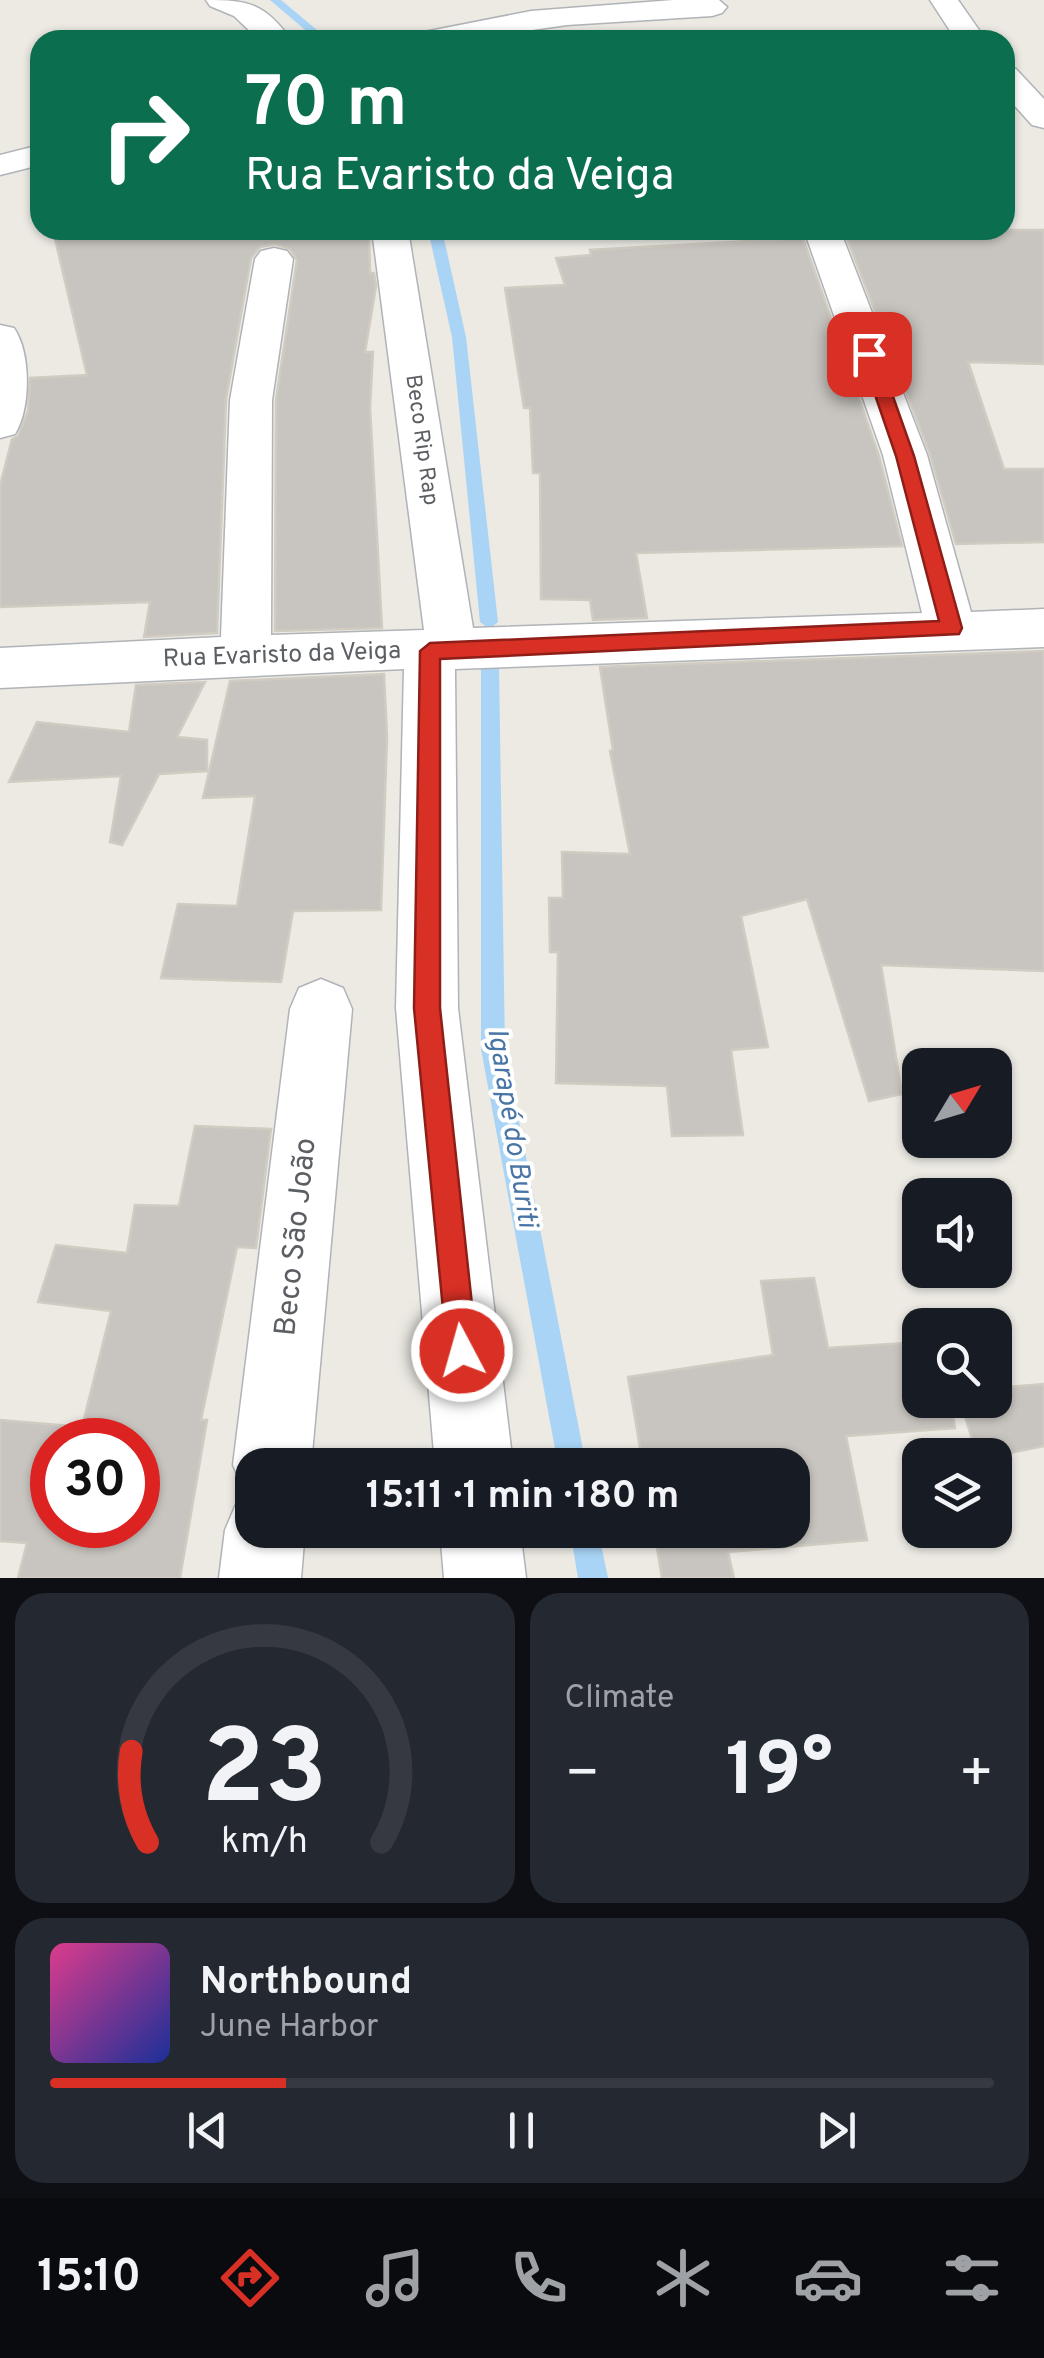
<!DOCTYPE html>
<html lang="en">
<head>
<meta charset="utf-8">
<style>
	:root { --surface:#171b24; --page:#242831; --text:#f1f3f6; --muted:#9ea1a6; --line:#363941; --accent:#d93025 }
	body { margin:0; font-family:Overpass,sans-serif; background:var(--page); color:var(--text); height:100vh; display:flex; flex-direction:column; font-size:38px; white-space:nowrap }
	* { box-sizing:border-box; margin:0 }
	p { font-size:32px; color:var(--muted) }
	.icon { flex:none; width:55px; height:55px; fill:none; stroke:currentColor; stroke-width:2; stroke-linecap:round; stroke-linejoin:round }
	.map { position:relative; height:1578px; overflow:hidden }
	.side { display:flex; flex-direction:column; gap:15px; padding:15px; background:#0d0f14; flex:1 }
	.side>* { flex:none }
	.top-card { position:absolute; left:30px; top:30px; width:985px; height:210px; border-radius:30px; box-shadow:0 2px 8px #0004; background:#0b6e4f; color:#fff; overflow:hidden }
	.needle { width:65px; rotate:52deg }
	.tools { position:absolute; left:902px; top:1048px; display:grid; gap:20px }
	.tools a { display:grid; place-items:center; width:110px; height:110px; border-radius:20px; background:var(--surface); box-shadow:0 2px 8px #0004; font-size:50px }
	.speed { position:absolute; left:30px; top:1418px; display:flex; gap:20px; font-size:50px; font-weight:700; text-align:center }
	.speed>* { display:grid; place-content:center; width:130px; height:130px; border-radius:50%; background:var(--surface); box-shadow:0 2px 8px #0004; line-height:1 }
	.speed .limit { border:15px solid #d22; background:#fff; color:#111 }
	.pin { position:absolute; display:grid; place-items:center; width:85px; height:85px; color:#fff; margin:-42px; border-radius:20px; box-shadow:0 5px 15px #0006 }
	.me { position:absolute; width:110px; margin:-55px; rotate:354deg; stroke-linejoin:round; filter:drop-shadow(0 0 8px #0008) }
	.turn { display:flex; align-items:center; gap:35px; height:210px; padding:0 50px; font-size:45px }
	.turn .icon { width:130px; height:130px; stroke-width:2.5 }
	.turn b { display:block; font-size:70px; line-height:85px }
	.big { font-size:75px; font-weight:700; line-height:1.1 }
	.side .tile { flex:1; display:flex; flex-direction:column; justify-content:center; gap:15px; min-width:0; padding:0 35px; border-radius:30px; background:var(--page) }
	.side .dial { align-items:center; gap:0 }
	.dial svg { height:260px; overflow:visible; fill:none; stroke:var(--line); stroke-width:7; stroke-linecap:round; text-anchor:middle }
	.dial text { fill:var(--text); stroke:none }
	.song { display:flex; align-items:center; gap:30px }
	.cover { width:120px; height:120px; border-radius:15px; background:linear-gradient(135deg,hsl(330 70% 55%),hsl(230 70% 35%)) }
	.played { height:10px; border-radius:5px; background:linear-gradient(90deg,var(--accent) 25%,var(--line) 25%) }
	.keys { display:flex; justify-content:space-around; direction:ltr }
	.heat { display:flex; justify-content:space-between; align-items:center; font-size:55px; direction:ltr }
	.side .tiles { flex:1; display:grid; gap:15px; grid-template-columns:1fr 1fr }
	.tile:last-child { grid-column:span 2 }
	.trip { position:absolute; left:235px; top:1448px; width:575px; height:100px; border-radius:30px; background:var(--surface); box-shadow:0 2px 8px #0004; font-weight:700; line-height:100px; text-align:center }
	.tabs { display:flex; height:160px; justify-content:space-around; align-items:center; background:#090b0e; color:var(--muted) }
	.tabs .icon { width:70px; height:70px }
	.tabs .selected { color:var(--accent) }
	.tabs b { font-size:45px; color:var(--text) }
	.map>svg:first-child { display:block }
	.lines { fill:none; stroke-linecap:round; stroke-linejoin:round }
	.stream { fill:#a9d4f6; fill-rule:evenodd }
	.building { fill:#c8c5c0; stroke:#d0ccc2; stroke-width:2.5; fill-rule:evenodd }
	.minor-casing { stroke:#b0b3b7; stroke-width:3 }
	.minor { fill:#fff; fill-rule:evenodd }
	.route { fill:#d93025; stroke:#8d1f18; stroke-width:2.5 }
	.labels { text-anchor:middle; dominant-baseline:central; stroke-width:8; stroke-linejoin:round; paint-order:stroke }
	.far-street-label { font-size:22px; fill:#5b5e62; stroke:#fff }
	.street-label { font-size:25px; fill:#5b5e62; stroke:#fff }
	.water-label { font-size:28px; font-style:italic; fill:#4975a6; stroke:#fff }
	.near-street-label { font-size:30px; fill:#5b5e62; stroke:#fff }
</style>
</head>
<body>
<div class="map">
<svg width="1044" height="1578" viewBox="0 0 1044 1578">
	<rect width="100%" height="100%" fill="#eceae3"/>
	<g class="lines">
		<!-- stream -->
		<g class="stream">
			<polygon points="270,0 281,0 329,40 317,40"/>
			<polygon points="428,230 442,230 466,337 498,622 489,629 480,622 452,337"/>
			<polygon points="490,660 499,667 505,1049 586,1465 558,1465 481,1049 481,667"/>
			<polygon points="570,1530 598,1530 608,1578 578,1578"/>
		</g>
	</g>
	<!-- building -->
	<g class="building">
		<polygon points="53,230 325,230 326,237 369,236 370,273 374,273 376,286 365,352 373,352 370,407 382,628 275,631 276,400 297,260 290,249 275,244 260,247 251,258 226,399 217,633 144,637 150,602 0,607 0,486 12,439 18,436 28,411 30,378 87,375"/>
		<polygon points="865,230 1044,230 1044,364 968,362 1004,469 1044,469 1044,542 956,544 930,454 845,233"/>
		<polygon points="803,238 879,456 902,546 636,553 647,618 593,620 590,600 541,599 540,473 533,473 530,408 524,408 505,288 565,285 556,258 591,255 590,250"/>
		<polygon points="1044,651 1044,971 881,965 902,1094 869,1101 807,899 741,916 768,1047 731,1050 743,1135 672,1136 667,1086 556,1083 558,952 550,952 549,898 563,898 562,852 630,854 610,751 613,750 600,667"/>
		<polygon points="384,674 387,737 381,910 293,911 281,982 161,978 178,904 237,906 255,796 203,798 230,681"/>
		<polygon points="205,682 177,737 207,740 207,771 159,774 122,845 110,842 121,776 9,782 37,722 129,732 136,685"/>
		<path d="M195 1126 271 1129 256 1248 237 1247 201 1420H207L180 1578H18L27 1543 0 1541V1420L82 1427 111 1311 38 1302 56 1245 127 1253 135 1205 179 1206ZM52 1440H138V1525H52Z"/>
		<polygon points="814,1278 828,1348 920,1342 920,1400 951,1400 955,1428 846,1436 867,1540 728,1552 734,1578 662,1578 654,1530 792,1530 792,1465 643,1465 628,1377 773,1355 761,1281"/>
		<polygon points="1044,1384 1044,1446 995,1456 977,1455 960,1400 995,1400 995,1388"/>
	</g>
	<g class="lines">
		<defs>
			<g id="minor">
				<path d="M206 0C248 0 265 3 291 40H259L234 16 210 6Z"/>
				<polygon points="673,0 719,0 727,7 722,13 712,16 567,25 464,40 410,40 414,34 531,11"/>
				<polygon points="930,0 958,0 986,40 956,40"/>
				<polygon points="1005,67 1016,69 1044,99 1044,128 1032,125 1005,95"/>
				<polygon points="40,145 40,165 0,175 0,155"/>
				<polygon points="372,230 408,230 473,628 922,613 883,455 804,230 840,230 927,455 971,612 1044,609 1044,647 455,669 458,1008 513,1465 435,1465 396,1008 404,669 0,688 0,648 221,637 230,400 255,259 261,251 274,248 287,251 293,259 272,400 271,635 424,630"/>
				<path d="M0 325 14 328C31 353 31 408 15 434L0 438Z"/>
				<polygon points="321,979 343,988 352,1009 311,1465 252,1465 252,1530 305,1530 301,1578 219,1578 225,1530 237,1502 252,1496 245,1492 233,1465 290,1009 299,988"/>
				<polygon points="440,1530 520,1530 526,1578 444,1578"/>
			</g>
		</defs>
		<!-- minor casing -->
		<use href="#minor" class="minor-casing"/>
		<!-- minor -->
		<use href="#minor" class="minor"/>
	</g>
	<!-- route -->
	<polygon class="route" points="869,349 878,354 914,456 962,628 959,634 440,659 440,1008 477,1351 473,1362 462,1366 451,1362 447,1351 414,1008 420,651 430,643 939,621 896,456 861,354"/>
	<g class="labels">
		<!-- far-street labels -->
		<g class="far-street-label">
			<text transform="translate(421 440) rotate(82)">Beco Rip Rap</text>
		</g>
		<!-- street labels -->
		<g class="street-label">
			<text transform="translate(282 656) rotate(-2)">Rua Evaristo da Veiga</text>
		</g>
		<!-- water labels -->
		<g class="water-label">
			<text transform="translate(511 1128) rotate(81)">Igarapé do Buriti</text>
		</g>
		<!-- near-street labels -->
		<g class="near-street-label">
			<text transform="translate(297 1237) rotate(-84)">Beco São João</text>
		</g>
	</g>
</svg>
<div class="tools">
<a><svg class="needle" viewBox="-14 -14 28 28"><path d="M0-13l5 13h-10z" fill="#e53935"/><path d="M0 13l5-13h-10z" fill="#9ea1a6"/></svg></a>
<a><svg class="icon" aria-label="sound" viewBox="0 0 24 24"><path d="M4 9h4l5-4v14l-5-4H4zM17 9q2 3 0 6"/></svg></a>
<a><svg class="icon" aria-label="search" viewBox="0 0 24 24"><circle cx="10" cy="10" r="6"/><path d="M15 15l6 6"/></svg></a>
<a><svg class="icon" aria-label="layers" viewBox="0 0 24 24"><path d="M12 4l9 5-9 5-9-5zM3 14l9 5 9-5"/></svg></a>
</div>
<div class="speed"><div class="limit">30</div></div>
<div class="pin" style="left:869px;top:354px;background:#d93025"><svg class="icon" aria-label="arrive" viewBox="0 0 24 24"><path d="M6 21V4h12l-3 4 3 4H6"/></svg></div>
<svg class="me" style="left:462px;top:1351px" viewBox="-20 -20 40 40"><circle r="17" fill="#d93025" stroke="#fff" stroke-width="3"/><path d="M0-11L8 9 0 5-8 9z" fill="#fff"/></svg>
<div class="trip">15:11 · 1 min · 180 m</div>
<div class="top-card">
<div class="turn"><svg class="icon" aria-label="right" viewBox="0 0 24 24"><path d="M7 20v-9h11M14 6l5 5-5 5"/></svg><div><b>70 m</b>Rua Evaristo da Veiga</div></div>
</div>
</div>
<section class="side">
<div class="tiles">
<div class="tile dial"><svg viewBox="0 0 100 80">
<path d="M14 69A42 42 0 1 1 86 69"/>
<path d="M14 69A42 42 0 0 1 9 41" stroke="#d93025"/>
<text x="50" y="56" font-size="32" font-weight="700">23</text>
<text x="50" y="72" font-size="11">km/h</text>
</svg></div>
<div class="tile"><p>Climate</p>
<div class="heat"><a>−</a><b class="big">19°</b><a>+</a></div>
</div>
<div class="tile">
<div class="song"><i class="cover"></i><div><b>Northbound</b><p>June Harbor</p></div></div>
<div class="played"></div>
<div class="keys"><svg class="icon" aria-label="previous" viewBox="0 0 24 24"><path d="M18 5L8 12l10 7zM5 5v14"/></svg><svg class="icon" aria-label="pause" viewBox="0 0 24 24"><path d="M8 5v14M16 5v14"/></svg><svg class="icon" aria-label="next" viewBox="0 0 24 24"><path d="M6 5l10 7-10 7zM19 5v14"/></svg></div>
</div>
</div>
</section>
<nav class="tabs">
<b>15:10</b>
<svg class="icon selected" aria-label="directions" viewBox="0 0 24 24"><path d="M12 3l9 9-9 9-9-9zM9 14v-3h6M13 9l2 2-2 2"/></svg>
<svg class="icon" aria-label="music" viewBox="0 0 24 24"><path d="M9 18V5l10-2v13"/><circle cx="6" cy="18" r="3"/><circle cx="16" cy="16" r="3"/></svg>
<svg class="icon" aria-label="phone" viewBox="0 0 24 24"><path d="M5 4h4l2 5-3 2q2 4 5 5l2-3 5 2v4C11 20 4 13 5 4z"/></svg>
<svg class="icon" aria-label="climate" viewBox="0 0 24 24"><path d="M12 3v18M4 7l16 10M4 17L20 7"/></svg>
<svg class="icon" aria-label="car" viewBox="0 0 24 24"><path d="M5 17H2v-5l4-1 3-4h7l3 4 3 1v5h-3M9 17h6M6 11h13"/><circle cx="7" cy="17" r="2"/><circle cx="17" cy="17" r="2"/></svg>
<svg class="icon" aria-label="filters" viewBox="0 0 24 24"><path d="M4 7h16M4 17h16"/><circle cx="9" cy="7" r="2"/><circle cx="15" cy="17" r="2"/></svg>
</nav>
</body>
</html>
